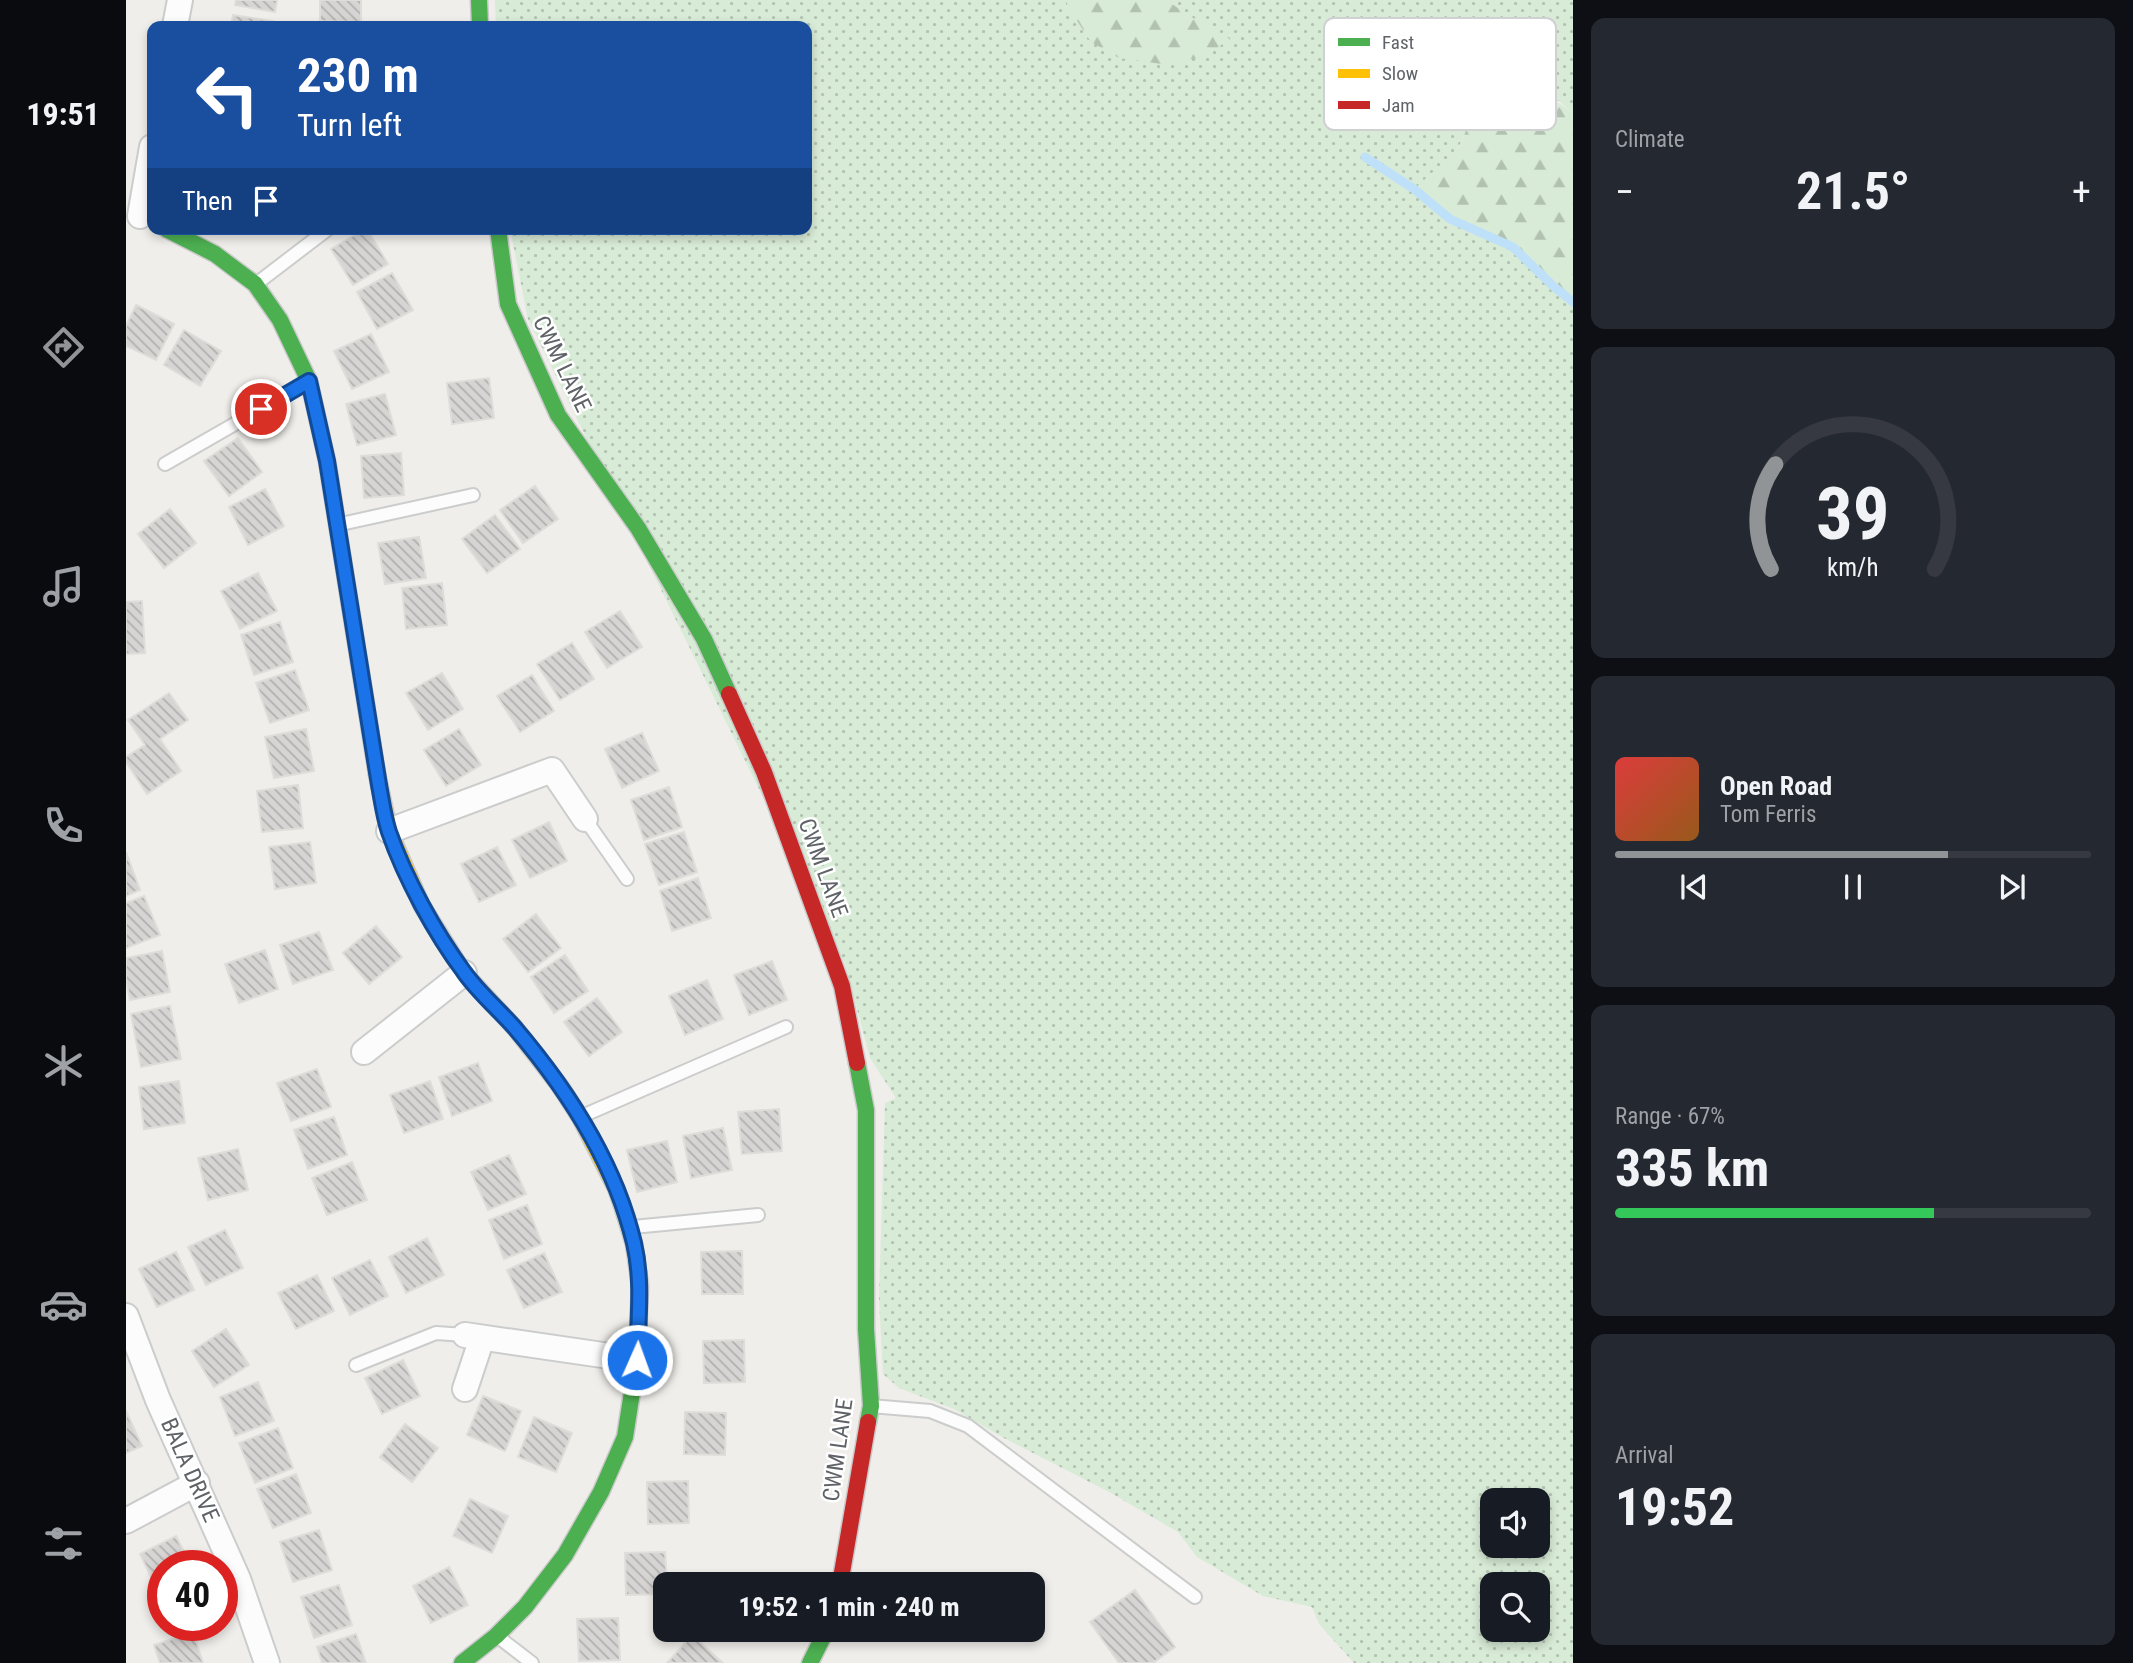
<!DOCTYPE html>
<html lang="en">
<head>
<meta charset="utf-8">
<style>
	:root { --surface:#171b24; --page:#242831; --text:#f1f3f6; --muted:#9ea1a6; --line:#363941; --accent:#919496 }
	body { margin:0; font-family:"Roboto Condensed",sans-serif; background:var(--page); color:var(--text); height:100vh; display:flex; flex-direction:column; font-size:26px; white-space:nowrap }
	* { box-sizing:border-box; margin:0 }
	p { font-size:23px; color:var(--muted) }
	.icon { flex:none; width:38px; height:38px; fill:none; stroke:currentColor; stroke-width:2; stroke-linecap:round; stroke-linejoin:round }
	.map { position:relative; flex:1; overflow:hidden }
	.panel { display:flex; flex-direction:column; gap:18px; padding:18px; background:#0d0f14; width:560px }
	.panel>* { flex:none }
	.hud { position:absolute; left:21px; top:21px; width:665px; height:214px; border-radius:14px; box-shadow:0 4px 10px #0003; background:#1a4fa0; color:#fff; overflow:hidden }
	.fabs { position:absolute; left:1354px; top:1488px; display:grid; gap:14px }
	.fabs a { display:grid; place-items:center; width:70px; height:70px; border-radius:14px; background:var(--surface); box-shadow:0 4px 10px #0003; font-size:35px }
	.speed { position:absolute; left:21px; top:1550px; display:flex; gap:14px; font-size:35px; font-weight:700; text-align:center }
	.speed>* { display:grid; place-content:center; width:91px; height:91px; border-radius:50%; background:var(--surface); box-shadow:0 4px 10px #0003; line-height:1 }
	.speed .limit { border:10px solid #d22; background:#fff; color:#111 }
	.pin { position:absolute; display:grid; place-items:center; width:60px; height:60px; color:#fff; margin:-30px; border:4px solid #fff; border-radius:50%; box-shadow:0 2px 7px #0007 }
	.me { position:absolute; width:77px; margin:-38px; rotate:2deg; stroke-linejoin:round; filter:drop-shadow(0 0 5px #0008) }
	.turn { display:flex; align-items:center; gap:24px; height:147px; padding:0 35px; font-size:32px }
	.turn .icon { width:91px; height:91px; stroke-width:2.5 }
	.turn b { display:block; font-size:49px; line-height:60px }
	.then { display:flex; align-items:center; height:66px; padding:0 35px; background:#0003; gap:14px; font-size:26px }
	.big { font-size:52px; font-weight:700; line-height:1.1 }
	.panel .widget { flex:1; display:flex; flex-direction:column; justify-content:center; gap:10px; min-width:0; padding:0 24px; border-radius:14px; background:var(--page) }
	.panel .dial { align-items:center; gap:0 }
	.dial svg { height:182px; overflow:visible; fill:none; stroke:var(--line); stroke-width:7; stroke-linecap:round; text-anchor:middle }
	.dial text { fill:var(--text); stroke:none }
	.song { display:flex; align-items:center; gap:21px }
	.cover { width:84px; height:84px; border-radius:10px; background:linear-gradient(135deg,hsl(0 70% 55%),hsl(30 70% 35%)) }
	.played { height:7px; border-radius:4px; background:linear-gradient(90deg,var(--accent) 70%,var(--line) 70%) }
	.keys { display:flex; justify-content:space-around; direction:ltr }
	.heat { display:flex; justify-content:space-between; align-items:center; font-size:38px; direction:ltr }
	.charge { height:10px; border-radius:5px; background:linear-gradient(90deg,#34c759 67%,var(--line) 0) }
	.trip { position:absolute; left:527px; top:1572px; width:392px; height:70px; border-radius:14px; background:var(--surface); box-shadow:0 4px 10px #0003; font-weight:700; line-height:70px; text-align:center }
	main { display:flex; flex:1; min-height:0 }
	.menu { display:flex; flex-direction:column; width:126px; justify-content:space-around; align-items:center; background:#090b0e; color:var(--muted) }
	.menu .icon { width:49px; height:49px }
	.menu .active { color:var(--accent) }
	.menu b { font-size:32px; color:var(--text) }
	.map>svg:first-child { display:block }
	.green { fill:url(#green-dots); fill-rule:evenodd }
	.forest { fill:url(#forest-firs) }
	.lines { fill:none; stroke-linecap:round; stroke-linejoin:round }
	.stream { stroke:#bfe0f9; stroke-width:9 }
	.building { fill:url(#building-back-hatch); stroke:#deddd9; stroke-width:2 }
	.lane-casing { stroke:#cbcccc; stroke-width:16 }
	.street-casing { stroke:#cbcccc; stroke-width:28 }
	.fast-casing { stroke:#cacacb; stroke-width:19 }
	.slow-casing { stroke:#cacacb; stroke-width:19 }
	.jam-casing { stroke:#cacacb; stroke-width:19 }
	.lane { stroke:#fdfcfc; stroke-width:12 }
	.street { stroke:#fdfcfc; stroke-width:24 }
	.fast { stroke:#4caf50; stroke-width:16 }
	.slow { stroke:#ffc107; stroke-width:16 }
	.jam { stroke:#c62828; stroke-width:16 }
	.route-casing { stroke:#114b97; stroke-width:18 }
	.route { stroke:#1a73e8; stroke-width:12 }
	.labels { text-anchor:middle; dominant-baseline:central; stroke-width:5; stroke-linejoin:round; paint-order:stroke }
	.street-label { font-size:23px; fill:#5f6368; stroke:#fff }
	.key { fill:#fff; stroke:#cfd0d2; stroke-width:2 }
	.key-label { font-size:19px; fill:#5f6368 }
</style>
</head>
<body>
<main>
<nav class="menu">
<b>19:51</b>
<svg class="icon active" aria-label="directions" viewBox="0 0 24 24"><path d="M12 3l9 9-9 9-9-9zM9 14v-3h6M13 9l2 2-2 2"/></svg>
<svg class="icon" aria-label="music" viewBox="0 0 24 24"><path d="M9 18V5l10-2v13"/><circle cx="6" cy="18" r="3"/><circle cx="16" cy="16" r="3"/></svg>
<svg class="icon" aria-label="phone" viewBox="0 0 24 24"><path d="M5 4h4l2 5-3 2q2 4 5 5l2-3 5 2v4C11 20 4 13 5 4z"/></svg>
<svg class="icon" aria-label="climate" viewBox="0 0 24 24"><path d="M12 3v18M4 7l16 10M4 17L20 7"/></svg>
<svg class="icon" aria-label="car" viewBox="0 0 24 24"><path d="M5 17H2v-5l4-1 3-4h7l3 4 3 1v5h-3M9 17h6M6 11h13"/><circle cx="7" cy="17" r="2"/><circle cx="17" cy="17" r="2"/></svg>
<svg class="icon" aria-label="filters" viewBox="0 0 24 24"><path d="M4 7h16M4 17h16"/><circle cx="9" cy="7" r="2"/><circle cx="15" cy="17" r="2"/></svg>
</nav>
<div class="map">
<svg width="1447" height="1663" viewBox="0 0 1447 1663">
	<defs>
		<pattern id="green-dots" width="8" height="8" patternUnits="userSpaceOnUse" patternTransform="scale(1.75)"><rect width="8" height="8" fill="#d8ebd6"/><path d="M2 2h.1M6 6h.1" fill="none" stroke="#b2c2b1" stroke-width="1.8" stroke-linecap="round"/></pattern>
		<pattern id="forest-firs" width="22" height="20" patternUnits="userSpaceOnUse" patternTransform="scale(1.75)"><rect width="22" height="20" fill="#d8ebd6"/><path d="M5 1l3.5 6h-7zM16 11l3.5 6h-7z" fill="#b2c2b1"/></pattern>
		<pattern id="building-back-hatch" width="6" height="6" patternUnits="userSpaceOnUse" patternTransform="scale(1.75)"><rect width="6" height="6" fill="#d6d5d3"/><path d="M-1 5l2 2M0 0l6 6M5-1l2 2" fill="none" stroke="#b1b0af"/></pattern>
	</defs>
	<rect width="100%" height="100%" fill="#efeeea"/>
	<!-- green -->
	<path class="green" d="M369 0H941L942 7 1064 16 1040 0H1447V113L1433 101 1402 93 1348 105 1336 141 1326 155 1289 189 1324 219 1387 247 1427 286 1447 302V1663H1228L1193 1624 1186 1607 1137 1596 1071 1557 1052 1532 985 1493 878 1438 828 1409 773 1388 757 1374 753 1299 759 1103 770 1098 744 1058 719 964 402 319 384 229H681V26H370ZM1367 1500H1412V1545H1367ZM1367 1584H1412V1629H1367Z"/>
	<!-- forest -->
	<g class="forest">
		<polygon points="941,0 1040,0 1064,16 1104,39 1078,57 1036,64 993,58 965,42 942,7"/>
		<path d="M1375 90C1404 93 1424 94 1447 113V302L1427 286 1387 247 1324 219 1288 189 1326 155 1336 142 1348 105Z"/>
	</g>
	<g class="lines">
		<!-- stream -->
		<polyline class="stream" points="1239,157 1288,189 1324,219 1387,247 1427,286 1447,302"/>
	</g>
	<!-- building -->
	<g class="building">
		<polygon points="110,0 151,0 149,12 109,5"/>
		<polygon points="194,0 235,0 235,22 194,21"/>
		<polygon points="107,15 147,21 146,26 105,26"/>
		<polygon points="238,229 241,229 262,264 227,285 205,249"/>
		<polygon points="266,273 287,310 251,329 231,292"/>
		<polygon points="10,305 48,324 30,360 0,346 0,326"/>
		<polygon points="58,330 95,351 74,386 38,365"/>
		<polygon points="245,334 263,372 226,389 208,351"/>
		<polygon points="363,378 368,418 326,424 321,383"/>
		<polygon points="259,394 270,435 231,445 220,404"/>
		<polygon points="112,438 136,472 103,496 78,461"/>
		<polygon points="275,453 278,495 238,498 235,456"/>
		<polygon points="409,486 432,519 397,543 374,510"/>
		<polygon points="139,489 158,526 122,545 103,507"/>
		<polygon points="44,509 70,543 38,568 12,534"/>
		<polygon points="369,515 394,549 361,573 336,539"/>
		<polygon points="293,537 300,578 259,584 252,543"/>
		<polygon points="132,573 151,611 114,629 95,591"/>
		<polygon points="316,583 321,625 280,629 276,588"/>
		<polygon points="16,601 19,653 0,654 0,602"/>
		<polygon points="494,611 516,647 481,668 459,632"/>
		<polygon points="154,622 167,662 128,675 115,635"/>
		<polygon points="446,643 468,679 434,700 411,664"/>
		<polygon points="169,670 183,710 144,723 130,683"/>
		<polygon points="316,673 337,709 302,730 280,693"/>
		<polygon points="406,675 428,711 394,732 371,696"/>
		<polygon points="43,693 62,720 34,739 55,771 21,794 0,762 0,757 19,745 2,720"/>
		<polygon points="180,729 188,771 148,778 139,737"/>
		<polygon points="333,729 355,765 320,786 298,750"/>
		<polygon points="516,733 533,771 496,788 479,749"/>
		<polygon points="172,785 177,828 136,832 131,791"/>
		<polygon points="543,787 556,827 518,840 505,800"/>
		<polygon points="423,822 441,861 404,878 386,840"/>
		<polygon points="558,832 571,872 533,885 519,844"/>
		<polygon points="184,842 190,883 149,889 143,847"/>
		<polygon points="371,847 390,885 353,902 335,864"/>
		<polygon points="0,852 14,890 0,896"/>
		<polygon points="572,878 585,918 546,931 534,891"/>
		<polygon points="18,896 34,935 0,948 0,903"/>
		<polygon points="410,914 435,948 402,972 377,939"/>
		<polygon points="250,926 276,957 243,984 217,953"/>
		<polygon points="193,932 207,970 167,984 154,945"/>
		<polygon points="139,950 152,989 113,1003 99,964"/>
		<polygon points="36,951 44,992 4,1000 0,980 0,958"/>
		<polygon points="439,955 462,991 428,1013 405,977"/>
		<polygon points="646,961 661,1000 623,1015 608,975"/>
		<polygon points="581,980 597,1019 559,1035 543,996"/>
		<polygon points="471,998 496,1032 463,1056 438,1022"/>
		<polygon points="44,1006 55,1059 15,1067 5,1014"/>
		<polygon points="352,1063 366,1101 326,1116 313,1077"/>
		<polygon points="191,1069 205,1107 165,1121 151,1083"/>
		<polygon points="53,1081 59,1123 18,1129 13,1087"/>
		<polygon points="304,1081 317,1119 278,1133 264,1095"/>
		<polygon points="653,1109 656,1151 616,1154 612,1112"/>
		<polygon points="208,1117 221,1155 182,1169 168,1130"/>
		<polygon points="597,1128 606,1170 565,1178 557,1136"/>
		<polygon points="541,1141 551,1182 511,1192 501,1150"/>
		<polygon points="112,1149 122,1190 82,1200 72,1158"/>
		<polygon points="383,1155 400,1194 362,1210 345,1172"/>
		<polygon points="226,1162 241,1200 201,1215 186,1178"/>
		<polygon points="401,1205 416,1244 378,1259 363,1220"/>
		<polygon points="99,1230 117,1268 80,1285 62,1247"/>
		<polygon points="301,1238 318,1275 280,1293 263,1257"/>
		<polygon points="616,1251 617,1294 576,1294 575,1252"/>
		<polygon points="50,1252 68,1290 31,1307 13,1269"/>
		<polygon points="418,1253 436,1292 398,1308 381,1270"/>
		<polygon points="244,1260 262,1296 224,1315 206,1278"/>
		<polygon points="191,1275 208,1311 170,1329 152,1293"/>
		<polygon points="100,1329 123,1365 88,1387 66,1351"/>
		<polygon points="618,1340 619,1382 578,1383 577,1341"/>
		<polygon points="277,1360 294,1396 256,1414 239,1378"/>
		<polygon points="132,1382 148,1421 109,1436 94,1397"/>
		<polygon points="357,1396 395,1411 379,1451 341,1435"/>
		<polygon points="0,1411 16,1446 0,1453"/>
		<polygon points="559,1412 600,1413 599,1455 558,1454"/>
		<polygon points="408,1417 446,1433 430,1472 392,1457"/>
		<polygon points="279,1424 312,1448 286,1482 254,1457"/>
		<polygon points="152,1428 167,1468 129,1483 113,1443"/>
		<polygon points="170,1474 185,1513 147,1528 131,1489"/>
		<polygon points="562,1481 563,1523 522,1524 521,1482"/>
		<polygon points="344,1499 382,1516 366,1553 327,1536"/>
		<polygon points="193,1530 206,1570 167,1582 154,1542"/>
		<polygon points="50,1536 65,1566 37,1566 37,1590 32,1592 14,1554"/>
		<polygon points="539,1552 541,1584 539,1584 539,1594 500,1595 499,1553"/>
		<polygon points="323,1567 342,1605 305,1623 287,1586"/>
		<polygon points="213,1585 226,1625 188,1638 175,1597"/>
		<polygon points="1009,1590 1049,1647 1027,1663 993,1663 964,1622"/>
		<polygon points="492,1618 494,1660 453,1661 451,1619"/>
		<polygon points="67,1632 77,1663 34,1663 28,1645"/>
		<polygon points="230,1634 240,1663 196,1663 191,1647"/>
		<polygon points="566,1635 597,1663 541,1663"/>
	</g>
	<g class="lines">
		<defs>
			<g id="lane">
				<polyline points="130,284 202,229"/>
				<polyline points="39,464 180,383"/>
				<polyline points="215,524 347,495"/>
				<polyline points="459,819 501,879"/>
				<polyline points="454,1117 660,1027"/>
				<polyline points="507,1227 632,1215"/>
				<polyline points="230,1365 310,1333 339,1335"/>
				<polyline points="745,1406 804,1411 842,1426 1069,1597"/>
				<polyline points="371,1636 406,1663"/>
			</g>
			<g id="street">
				<polyline points="49,26 54,0"/>
				<polyline points="14,216 26,147"/>
				<polyline points="263,831 426,770 459,819"/>
				<polyline points="238,1052 338,973"/>
				<polyline points="0,1316 32,1400 112,1579 141,1663"/>
				<polyline points="339,1335 511,1360"/>
				<polyline points="339,1389 356,1338"/>
				<polyline points="0,1521 71,1483"/>
			</g>
			<g id="fast">
				<polyline points="353,0 354,26"/>
				<polyline points="40,229 89,254 129,284 154,320 183,381 201,461 251,774"/>
				<polyline points="372,229 382,304 432,415 512,528 578,639 603,694"/>
				<polyline points="731,1063 740,1110 740,1329 745,1406 742,1422"/>
				<polyline points="336,1663 370,1636 399,1607 439,1555 475,1492 499,1437 511,1360 514,1285 508,1244 496,1205"/>
				<polyline points="684,1663 701,1629"/>
			</g>
			<polyline id="slow" points="251,774 263,831 296,906 338,973 389,1028 434,1086 454,1117 490,1188 496,1205"/>
			<g id="jam">
				<polyline points="603,694 638,772 716,986 731,1063"/>
				<polyline points="714,1584 742,1422"/>
			</g>
		</defs>
		<!-- lane casing -->
		<use href="#lane" class="lane-casing"/>
		<!-- street casing -->
		<use href="#street" class="street-casing"/>
		<!-- fast casing -->
		<use href="#fast" class="fast-casing"/>
		<!-- slow casing -->
		<use href="#slow" class="slow-casing"/>
		<!-- jam casing -->
		<use href="#jam" class="jam-casing"/>
		<!-- lane -->
		<use href="#lane" class="lane"/>
		<!-- street -->
		<use href="#street" class="street"/>
		<!-- fast -->
		<use href="#fast" class="fast"/>
		<!-- slow -->
		<use href="#slow" class="slow"/>
		<!-- jam -->
		<use href="#jam" class="jam"/>
	</g>
	<g class="lines">
		<defs>
			<path id="route" d="M135 409 183 381 201 461 253 785C256 801 258 817 263 832 279 878 309 933 338 972 352 992 372 1009 388 1027 441 1089 489 1163 508 1243 517 1281 512 1321 511 1360"/>
		</defs>
		<!-- route casing -->
		<use href="#route" class="route-casing"/>
		<!-- route -->
		<use href="#route" class="route"/>
	</g>
	<g class="labels">
		<!-- street labels -->
		<g class="street-label">
			<text transform="translate(436 364) rotate(64)">CWM LANE</text>
			<text transform="translate(697 868) rotate(70)">CWM LANE</text>
			<text transform="translate(712 1450) rotate(-82)">CWM LANE</text>
			<text transform="translate(64 1470) rotate(66)">BALA DRIVE</text>
		</g>
	</g>
	<!-- legend -->
	<rect x="1198" y="18" width="232" height="112" rx="10" class="key"/>
	<rect x="1212" y="38" width="32" height="8" fill="#4caf50"/>
	<rect x="1212" y="69" width="32" height="9" fill="#ffc107"/>
	<rect x="1212" y="101" width="32" height="8" fill="#c62828"/>
	<g class="key-label">
		<text x="1256" y="49">Fast</text>
		<text x="1256" y="80">Slow</text>
		<text x="1256" y="112">Jam</text>
	</g>
</svg>
<div class="fabs">
<a><svg class="icon" aria-label="sound" viewBox="0 0 24 24"><path d="M4 9h4l5-4v14l-5-4H4zM17 9q2 3 0 6"/></svg></a>
<a><svg class="icon" aria-label="search" viewBox="0 0 24 24"><circle cx="10" cy="10" r="6"/><path d="M15 15l6 6"/></svg></a>
</div>
<div class="speed"><div class="limit">40</div></div>
<div class="pin" style="left:135px;top:409px;background:#d93025"><svg class="icon" aria-label="arrive" viewBox="0 0 24 24"><path d="M6 21V4h12l-3 4 3 4H6"/></svg></div>
<svg class="me" style="left:511px;top:1360px" viewBox="-20 -20 40 40"><circle r="17" fill="#1a73e8" stroke="#fff" stroke-width="3"/><path d="M0-11L8 9 0 5-8 9z" fill="#fff"/></svg>
<div class="trip">19:52 · 1 min · 240 m</div>
<div class="hud">
<div class="turn"><svg class="icon" aria-label="left" viewBox="0 0 24 24"><path d="M17 20v-9H6M10 6l-5 5 5 5"/></svg><div><b>230 m</b>Turn left</div></div>
<div class="then">Then<svg class="icon" aria-label="arrive" viewBox="0 0 24 24"><path d="M6 21V4h12l-3 4 3 4H6"/></svg></div>
</div>
</div>
<section class="panel">
<div class="widget"><p>Climate</p>
<div class="heat"><a>−</a><b class="big">21.5°</b><a>+</a></div>
</div>
<div class="widget dial"><svg viewBox="0 0 100 80">
<path d="M14 69A42 42 0 1 1 86 69"/>
<path d="M14 69A42 42 0 0 1 16 23" stroke="#919496"/>
<text x="50" y="56" font-size="32" font-weight="700">39</text>
<text x="50" y="72" font-size="11">km/h</text>
</svg></div>
<div class="widget">
<div class="song"><i class="cover"></i><div><b>Open Road</b><p>Tom Ferris</p></div></div>
<div class="played"></div>
<div class="keys"><svg class="icon" aria-label="previous" viewBox="0 0 24 24"><path d="M18 5L8 12l10 7zM5 5v14"/></svg><svg class="icon" aria-label="pause" viewBox="0 0 24 24"><path d="M8 5v14M16 5v14"/></svg><svg class="icon" aria-label="next" viewBox="0 0 24 24"><path d="M6 5l10 7-10 7zM19 5v14"/></svg></div>
</div>
<div class="widget"><p>Range · 67%</p><b class="big">335 km</b><div class="charge"></div></div>
<div class="widget"><p>Arrival</p><b class="big">19:52</b></div>
</section>
</main>
</body>
</html>
